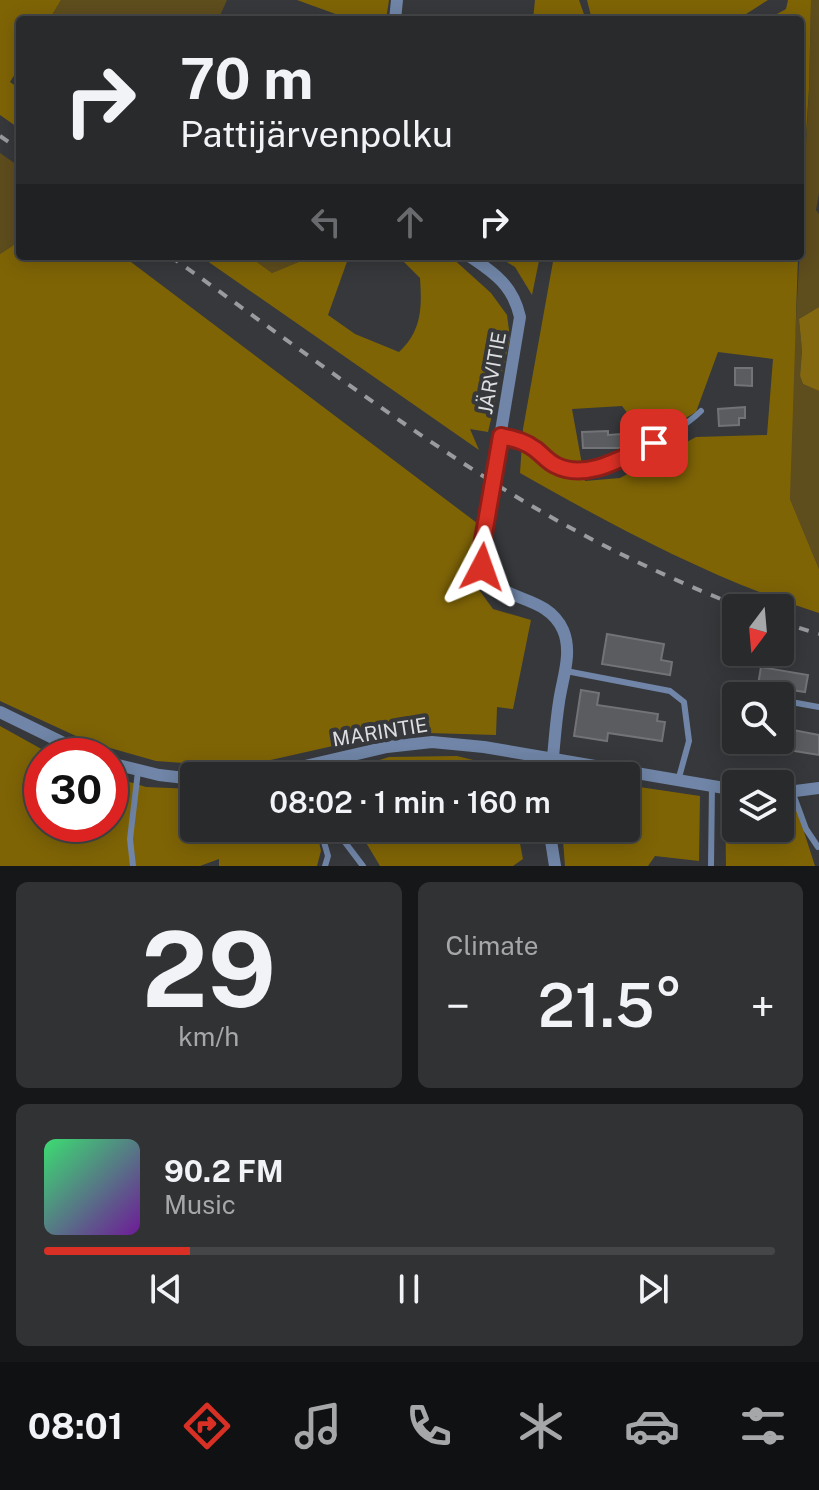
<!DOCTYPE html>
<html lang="en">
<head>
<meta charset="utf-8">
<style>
	:root { --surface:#282a2c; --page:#303234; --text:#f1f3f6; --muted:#a5a7a9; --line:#444648; --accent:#d93025 }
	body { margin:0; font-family:"Public Sans",sans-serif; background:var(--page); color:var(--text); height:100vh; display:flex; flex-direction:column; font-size:30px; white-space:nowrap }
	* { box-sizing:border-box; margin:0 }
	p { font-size:26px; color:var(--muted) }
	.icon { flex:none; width:44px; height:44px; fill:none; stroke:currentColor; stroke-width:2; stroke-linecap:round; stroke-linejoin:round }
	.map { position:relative; height:866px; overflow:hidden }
	.sheet { display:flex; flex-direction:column; gap:16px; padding:16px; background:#161718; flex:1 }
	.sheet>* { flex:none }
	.guide { position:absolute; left:16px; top:16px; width:788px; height:244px; border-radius:8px; box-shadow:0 4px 20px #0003,0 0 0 2px var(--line); background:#282a2c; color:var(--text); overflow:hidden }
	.needle { width:52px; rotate:196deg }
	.tools { position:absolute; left:722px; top:594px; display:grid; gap:16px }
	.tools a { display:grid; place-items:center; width:72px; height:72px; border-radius:8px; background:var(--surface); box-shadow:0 4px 20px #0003,0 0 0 2px var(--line); font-size:40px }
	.speed { position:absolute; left:24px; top:738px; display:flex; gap:16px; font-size:40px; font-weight:700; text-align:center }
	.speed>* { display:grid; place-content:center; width:104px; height:104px; border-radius:50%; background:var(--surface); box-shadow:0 4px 20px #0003,0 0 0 2px var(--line); line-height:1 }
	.speed .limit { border:12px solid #d22; background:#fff; color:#111 }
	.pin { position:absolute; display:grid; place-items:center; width:68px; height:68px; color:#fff; margin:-34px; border-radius:16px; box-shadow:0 4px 12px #0006 }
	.me { position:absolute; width:88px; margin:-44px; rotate:4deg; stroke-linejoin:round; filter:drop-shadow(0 0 6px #0008) }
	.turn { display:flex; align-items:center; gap:28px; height:168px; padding:0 32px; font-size:36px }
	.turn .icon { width:104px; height:104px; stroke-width:2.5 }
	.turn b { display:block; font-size:56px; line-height:68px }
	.lanes { display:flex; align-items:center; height:76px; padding:0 32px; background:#0003; justify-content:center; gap:40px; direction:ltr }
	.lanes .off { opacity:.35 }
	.big { font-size:60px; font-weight:600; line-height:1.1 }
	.sheet .card { flex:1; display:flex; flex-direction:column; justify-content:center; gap:12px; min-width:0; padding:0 28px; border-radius:12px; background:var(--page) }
	.sheet .dial { align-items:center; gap:0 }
	.dial b { font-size:104px; line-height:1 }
	.song { display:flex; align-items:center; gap:24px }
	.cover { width:96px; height:96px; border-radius:12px; background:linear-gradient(135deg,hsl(140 70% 55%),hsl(280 70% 35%)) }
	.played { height:8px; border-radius:4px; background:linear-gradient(90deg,var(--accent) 20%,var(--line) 20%) }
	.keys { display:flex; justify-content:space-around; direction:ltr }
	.heat { display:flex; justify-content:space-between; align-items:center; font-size:44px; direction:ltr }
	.sheet .tiles { flex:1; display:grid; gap:16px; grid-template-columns:1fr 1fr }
	.card:last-child { grid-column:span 2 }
	.trip { position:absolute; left:180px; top:762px; width:460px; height:80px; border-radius:8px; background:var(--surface); box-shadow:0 4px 20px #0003,0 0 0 2px var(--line); font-weight:600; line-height:80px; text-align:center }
	.tabs { display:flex; height:128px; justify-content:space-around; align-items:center; background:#101112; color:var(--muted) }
	.tabs .icon { width:56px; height:56px }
	.tabs .active { color:var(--accent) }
	.tabs b { font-size:36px; color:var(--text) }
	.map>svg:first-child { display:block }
	.green { fill:#5e4d1d }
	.forest { fill:#7f6406; fill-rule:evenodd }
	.water { fill:#83680f }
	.building { fill:#5a5c5f; stroke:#717376; stroke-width:2 }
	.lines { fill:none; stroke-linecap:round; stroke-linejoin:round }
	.lane { stroke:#7085a7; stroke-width:6 }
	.street { stroke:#7085a7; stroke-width:12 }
	.rail { stroke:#9a9b9e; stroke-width:4; stroke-dasharray:10 10; stroke-linecap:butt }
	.route-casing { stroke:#8d1f18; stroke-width:20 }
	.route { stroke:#d93025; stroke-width:14 }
	.labels { text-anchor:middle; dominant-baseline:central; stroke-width:8; stroke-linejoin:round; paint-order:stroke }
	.street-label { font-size:20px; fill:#dddee0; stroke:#36383b }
</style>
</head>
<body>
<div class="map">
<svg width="819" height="866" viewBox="0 0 819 866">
	<rect width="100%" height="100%" fill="#36383b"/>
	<!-- green -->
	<g class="green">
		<polygon points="61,0 227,0 218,20 49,20"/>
		<polygon points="811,0 819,0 819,193 816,210 819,214 819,307 799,319 802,351 800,376 803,384 819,391 819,569 790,499 791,407 809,89"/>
		<polygon points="0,153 20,167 20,241 0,254"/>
		<polygon points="249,256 313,256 272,273"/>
	</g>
	<!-- forest -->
	<g class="forest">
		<polygon points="0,0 61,0 49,20 20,20 20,66 10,82 20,89 20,129 0,115"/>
		<polygon points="297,0 389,0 386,20 352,20"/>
		<polygon points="535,0 579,0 586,20 533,20"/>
		<polygon points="587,0 768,0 737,20 592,20"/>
		<polygon points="788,0 811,0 809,89 800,227 800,20 766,20 786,9"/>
		<polygon points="20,241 20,256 123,256 477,523 469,576 493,609 531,620 513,709 497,707 496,735 395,732 239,767 156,761 89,742 0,701 0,254"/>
		<path d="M200 256H249L272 273 313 256H349L328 315 355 334 399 352C422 331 422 307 420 278L398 256H450L491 293 507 315 510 338 488 432 470 429 479 450Z"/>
		<polygon points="497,256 540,256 532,295 515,267"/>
		<path d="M554 256H798L790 499 819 569V613C716 581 613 526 520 473L523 429ZM718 352 773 359 767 435 696 437 620 478 585 481 572 409 622 406 648 440 696 412Z"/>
		<polygon points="0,726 54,756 42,756 42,824 110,824 110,776 146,787 194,789 194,828 316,828 321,851 317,866 219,866 219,859 200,866 0,866"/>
		<polygon points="457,756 502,767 505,776 328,776 389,757"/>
		<polygon points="626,785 700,796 699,861 655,856 648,866 565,866 562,828 626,828"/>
		<polygon points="725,798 736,799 736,828 780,828 780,805 796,807 815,866 726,866"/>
		<polygon points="351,828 517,828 523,859 513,866 380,866 362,836"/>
	</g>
	<!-- water -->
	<polygon class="water" points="819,307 819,391 803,384 800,376 802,351 799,319"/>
	<!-- building -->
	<g class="building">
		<polygon points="735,368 752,368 752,386 735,385"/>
		<polygon points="745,407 745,418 739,418 739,425 719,426 718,409"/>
		<polygon points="608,431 608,435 622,434 623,448 583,448 582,432"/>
		<polygon points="607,634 664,644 661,660 672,662 670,675 602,664"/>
		<polygon points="761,667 808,675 805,692 758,685"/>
		<polygon points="581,690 599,693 597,705 658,714 657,721 665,722 662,741 608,733 607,741 574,736"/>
		<polygon points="780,724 794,726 793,730 819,735 819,755 757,745 757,740 780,740"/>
	</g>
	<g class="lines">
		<!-- lane -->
		<g class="lane">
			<path d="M501 436C509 438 518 439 525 443 541 450 549 465 567 470 600 478 678 434 701 411"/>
			<polyline points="566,671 670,691 684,702 689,741 678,781"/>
			<polyline points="736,692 758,696"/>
			<polyline points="780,700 819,707"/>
			<polyline points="792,791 806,829 818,847"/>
			<polyline points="320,828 328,856 325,866"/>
			<polyline points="322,837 344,841 363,866"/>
			<polyline points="711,865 712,786"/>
			<polyline points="133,866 130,839 138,771"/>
		</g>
		<!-- street -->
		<g class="street">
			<polyline points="395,20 397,0"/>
			<path d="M469 256C495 273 513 286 520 317L480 557C488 607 544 588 563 630 573 653 562 679 559 702 555 727 554 752 551 776"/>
			<polyline points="0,712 90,756"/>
			<polyline points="110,763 159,775 194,779"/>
			<polyline points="262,776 387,747 432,742 484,747 736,790"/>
			<polyline points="780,793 819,788"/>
			<polyline points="549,828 555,866"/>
		</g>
		<!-- rail -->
		<g class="rail">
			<polyline points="0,136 20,150"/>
			<path d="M170 256C277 332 383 413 494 483 573 533 657 574 743 608"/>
			<polyline points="780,622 819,634"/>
		</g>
	</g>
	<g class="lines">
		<defs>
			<path id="route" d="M482 567 480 557 501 436C514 439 525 441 535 449 542 454 547 461 555 465 587 482 625 456 654 443"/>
		</defs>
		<!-- route casing -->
		<use href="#route" class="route-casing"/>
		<!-- route -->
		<use href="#route" class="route"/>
	</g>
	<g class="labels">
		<!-- street labels -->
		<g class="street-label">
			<text transform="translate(492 373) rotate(-80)">JÄRVITIE</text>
			<text transform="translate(380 732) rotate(-9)">MARINTIE</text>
		</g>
	</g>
</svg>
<div class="tools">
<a><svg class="needle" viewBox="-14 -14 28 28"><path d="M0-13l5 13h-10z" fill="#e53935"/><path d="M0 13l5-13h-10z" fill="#a5a7a9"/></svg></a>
<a><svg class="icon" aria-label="search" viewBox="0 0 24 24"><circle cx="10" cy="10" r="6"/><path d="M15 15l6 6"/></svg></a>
<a><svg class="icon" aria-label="layers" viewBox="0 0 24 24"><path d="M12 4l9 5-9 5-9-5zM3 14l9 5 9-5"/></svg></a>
</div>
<div class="speed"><div class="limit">30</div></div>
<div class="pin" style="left:654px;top:443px;background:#d93025"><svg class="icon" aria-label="arrive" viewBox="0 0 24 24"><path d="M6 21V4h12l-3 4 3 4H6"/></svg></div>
<svg class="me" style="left:482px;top:567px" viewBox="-20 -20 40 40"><path d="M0-17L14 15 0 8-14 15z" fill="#d93025" stroke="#fff" stroke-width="4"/></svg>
<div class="trip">08:02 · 1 min · 160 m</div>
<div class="guide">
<div class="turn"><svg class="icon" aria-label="right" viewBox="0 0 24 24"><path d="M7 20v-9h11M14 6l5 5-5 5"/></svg><div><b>70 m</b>Pattijärvenpolku</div></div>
<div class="lanes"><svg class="icon off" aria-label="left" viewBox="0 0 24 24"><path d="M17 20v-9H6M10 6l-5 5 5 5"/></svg><svg class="icon off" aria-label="ahead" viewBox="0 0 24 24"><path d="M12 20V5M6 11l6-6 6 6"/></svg><svg class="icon" aria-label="right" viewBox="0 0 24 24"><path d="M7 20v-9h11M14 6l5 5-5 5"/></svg></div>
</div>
</div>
<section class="sheet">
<div class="tiles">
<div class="card dial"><b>29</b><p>km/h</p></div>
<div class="card"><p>Climate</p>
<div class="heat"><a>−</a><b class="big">21.5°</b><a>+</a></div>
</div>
<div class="card">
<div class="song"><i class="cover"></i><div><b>90.2 FM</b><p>Music</p></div></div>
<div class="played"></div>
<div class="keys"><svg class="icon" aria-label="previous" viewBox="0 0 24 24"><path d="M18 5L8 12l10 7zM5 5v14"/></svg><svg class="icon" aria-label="pause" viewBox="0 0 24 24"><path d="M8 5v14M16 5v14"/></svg><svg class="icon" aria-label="next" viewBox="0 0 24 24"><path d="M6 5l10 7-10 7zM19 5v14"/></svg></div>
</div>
</div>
</section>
<nav class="tabs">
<b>08:01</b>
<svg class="icon active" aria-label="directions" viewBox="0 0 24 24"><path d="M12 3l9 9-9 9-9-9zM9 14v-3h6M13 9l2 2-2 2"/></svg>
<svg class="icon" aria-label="music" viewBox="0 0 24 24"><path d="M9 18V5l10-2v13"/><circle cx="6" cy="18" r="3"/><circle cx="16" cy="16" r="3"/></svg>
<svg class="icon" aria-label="phone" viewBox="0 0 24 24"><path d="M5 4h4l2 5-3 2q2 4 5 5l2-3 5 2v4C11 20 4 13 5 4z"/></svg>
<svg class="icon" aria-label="climate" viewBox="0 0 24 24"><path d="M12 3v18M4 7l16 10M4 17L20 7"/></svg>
<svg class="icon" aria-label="car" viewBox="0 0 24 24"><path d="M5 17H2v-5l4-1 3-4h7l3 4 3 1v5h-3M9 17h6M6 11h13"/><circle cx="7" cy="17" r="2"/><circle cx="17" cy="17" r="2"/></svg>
<svg class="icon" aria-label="filters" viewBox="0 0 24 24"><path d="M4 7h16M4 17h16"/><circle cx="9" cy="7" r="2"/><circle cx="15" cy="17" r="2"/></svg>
</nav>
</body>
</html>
